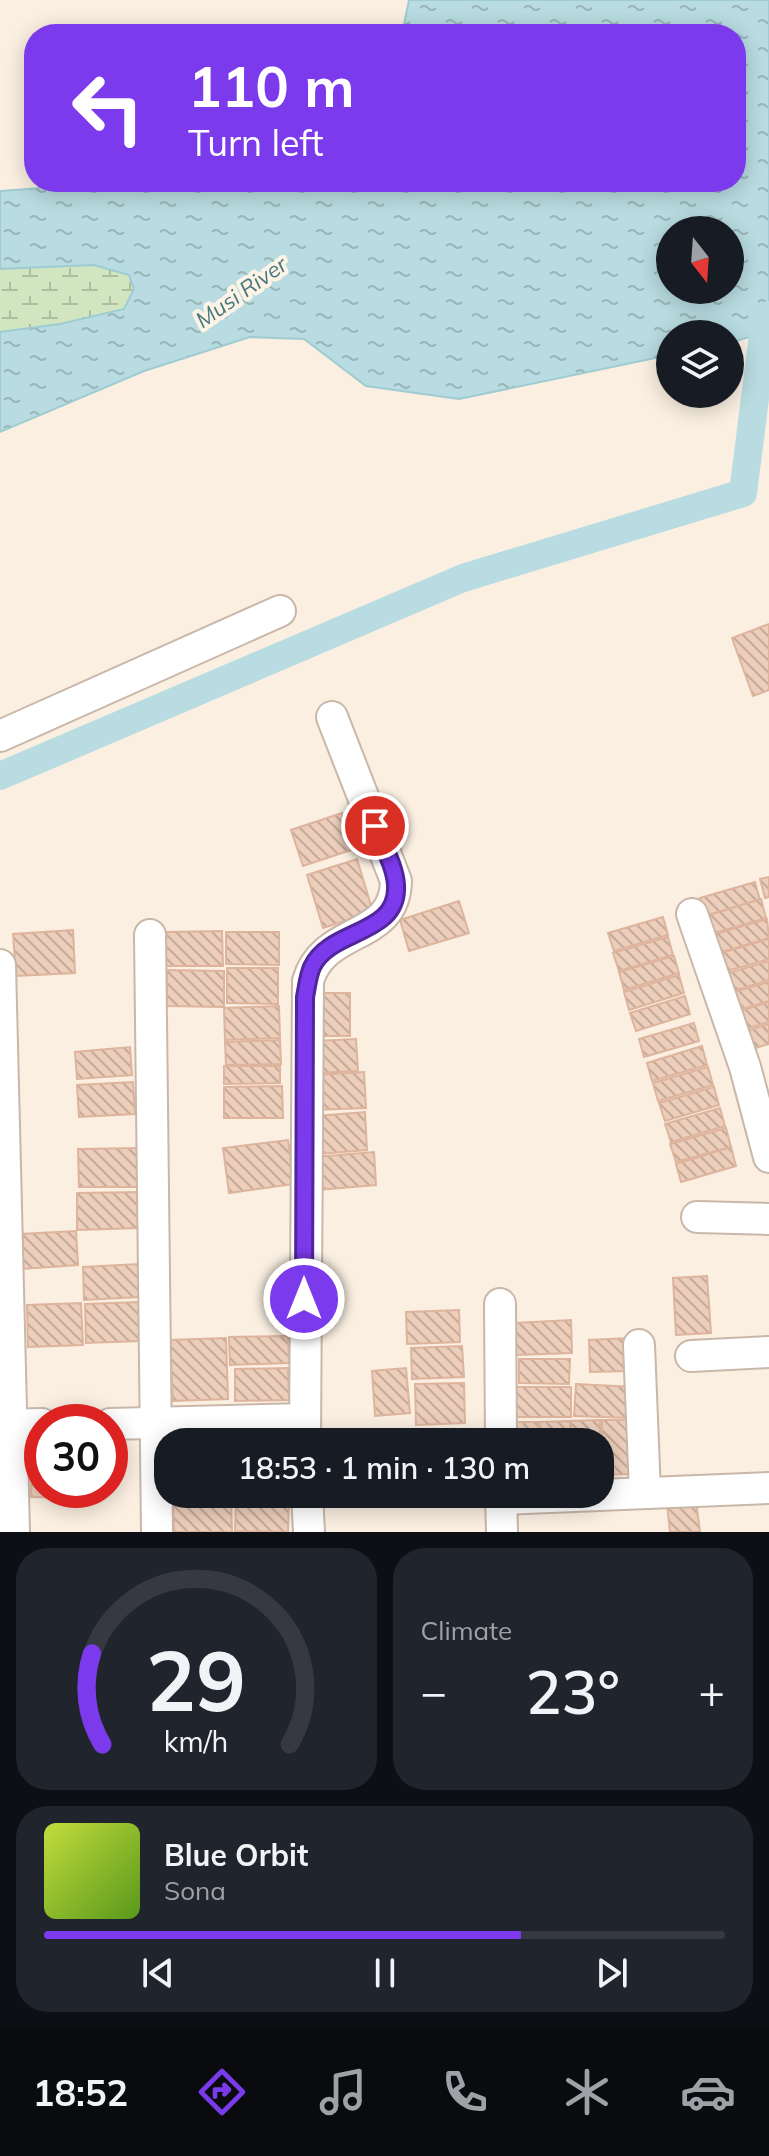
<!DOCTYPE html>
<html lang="en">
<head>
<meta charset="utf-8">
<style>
	:root { --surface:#171b24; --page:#20242c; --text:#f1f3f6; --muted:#9ea1a6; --line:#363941; --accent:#7c3aed }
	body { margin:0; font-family:Mulish,sans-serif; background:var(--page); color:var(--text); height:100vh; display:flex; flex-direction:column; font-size:30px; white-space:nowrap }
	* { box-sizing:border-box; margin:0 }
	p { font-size:26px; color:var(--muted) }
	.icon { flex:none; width:44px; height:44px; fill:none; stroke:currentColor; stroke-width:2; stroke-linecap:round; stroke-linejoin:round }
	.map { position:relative; height:1532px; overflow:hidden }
	.details { display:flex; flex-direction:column; gap:16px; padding:16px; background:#0d0f14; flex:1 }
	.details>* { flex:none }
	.banner { position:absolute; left:24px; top:24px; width:722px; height:168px; border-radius:32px; box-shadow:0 4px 20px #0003; background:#7c3aed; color:#fff; overflow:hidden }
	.needle { width:52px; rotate:163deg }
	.buttons { position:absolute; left:656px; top:216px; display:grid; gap:16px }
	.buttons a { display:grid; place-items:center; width:88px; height:88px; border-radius:50%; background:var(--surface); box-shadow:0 4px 20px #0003; font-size:40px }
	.speed { position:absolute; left:24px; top:1404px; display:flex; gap:16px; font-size:40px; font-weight:700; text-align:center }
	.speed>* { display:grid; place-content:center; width:104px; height:104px; border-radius:50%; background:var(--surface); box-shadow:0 4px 20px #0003; line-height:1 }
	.speed .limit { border:12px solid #d22; background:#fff; color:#111 }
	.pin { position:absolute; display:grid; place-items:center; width:68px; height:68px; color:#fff; margin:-34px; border:4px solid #fff; border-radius:50%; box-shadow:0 2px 8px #0007 }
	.me { position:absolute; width:88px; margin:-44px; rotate:0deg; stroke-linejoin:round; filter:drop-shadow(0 0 6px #0008) }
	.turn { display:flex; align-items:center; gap:28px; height:168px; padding:0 32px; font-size:36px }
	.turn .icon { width:104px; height:104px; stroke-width:2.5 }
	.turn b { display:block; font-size:56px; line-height:68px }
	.big { font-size:60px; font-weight:600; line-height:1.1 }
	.details .widget { flex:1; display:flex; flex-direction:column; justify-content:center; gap:12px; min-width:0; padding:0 28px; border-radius:32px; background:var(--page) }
	.details .dial { align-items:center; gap:0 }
	.dial svg { height:208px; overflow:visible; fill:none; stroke:var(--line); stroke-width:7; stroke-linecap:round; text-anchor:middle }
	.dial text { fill:var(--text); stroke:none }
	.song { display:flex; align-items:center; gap:24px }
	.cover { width:96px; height:96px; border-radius:12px; background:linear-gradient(135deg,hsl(70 70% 55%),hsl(90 70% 35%)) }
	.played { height:8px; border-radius:4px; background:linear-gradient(90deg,var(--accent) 70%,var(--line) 70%) }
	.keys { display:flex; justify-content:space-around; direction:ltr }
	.heat { display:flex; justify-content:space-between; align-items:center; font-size:44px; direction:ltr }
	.details .tiles { flex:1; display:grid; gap:16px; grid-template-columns:1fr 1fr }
	.widget:last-child { grid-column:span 2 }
	.trip { position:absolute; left:154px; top:1428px; width:460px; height:80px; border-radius:32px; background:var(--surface); box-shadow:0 4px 20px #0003; font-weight:600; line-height:80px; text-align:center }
	.dock { display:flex; height:128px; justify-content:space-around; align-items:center; background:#090b0e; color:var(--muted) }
	.dock .icon { width:56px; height:56px }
	.dock .selected { color:var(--accent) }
	.dock b { font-size:36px; color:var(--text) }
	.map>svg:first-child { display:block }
	.wetland { fill:url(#wetland-marsh) }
	.water { fill:url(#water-ripples); stroke:#9fcbd2; stroke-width:2; fill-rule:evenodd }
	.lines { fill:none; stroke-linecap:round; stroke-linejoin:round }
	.canal { stroke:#b8dce1; stroke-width:28 }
	.building { fill:url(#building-back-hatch); stroke:#deb49d; stroke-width:2 }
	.minor-casing { stroke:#c9b7a9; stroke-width:34 }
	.minor { stroke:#fff; stroke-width:30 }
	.route-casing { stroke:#51269a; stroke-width:20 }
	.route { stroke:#7c3aed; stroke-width:14 }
	.labels { text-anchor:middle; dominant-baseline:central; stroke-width:8; stroke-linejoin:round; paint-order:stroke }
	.water-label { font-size:22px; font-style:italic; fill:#477880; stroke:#fdf4e6 }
</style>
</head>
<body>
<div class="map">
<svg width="769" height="1532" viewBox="0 0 769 1532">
	<defs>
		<pattern id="wetland-marsh" width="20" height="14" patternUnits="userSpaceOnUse" patternTransform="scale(2)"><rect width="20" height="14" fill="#d1e5c1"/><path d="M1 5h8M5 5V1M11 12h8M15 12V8" fill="none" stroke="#aebc9f"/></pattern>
		<pattern id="water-ripples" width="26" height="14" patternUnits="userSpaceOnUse" patternTransform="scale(2)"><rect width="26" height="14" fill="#b8dce1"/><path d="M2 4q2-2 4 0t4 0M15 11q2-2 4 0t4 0" fill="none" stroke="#9ab5b8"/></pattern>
		<pattern id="building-back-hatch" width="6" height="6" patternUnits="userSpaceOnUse" patternTransform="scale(2)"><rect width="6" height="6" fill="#edcebb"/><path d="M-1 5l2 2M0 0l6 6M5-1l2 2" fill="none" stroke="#c4aa9a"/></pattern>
	</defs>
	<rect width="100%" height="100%" fill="#faefe1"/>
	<!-- wetland -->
	<polygon class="wetland" points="30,265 94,265 129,275 134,289 124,309 60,324 0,332 0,269"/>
	<!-- water -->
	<path class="water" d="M409 0H769V331L730 343V334H670V355L459 399 366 386 304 339 250 337 144 371 0 432V332L60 324 124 309 134 289 129 275 94 265 0 269V191L125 182H736V34H402ZM670 230H730V290H670Z"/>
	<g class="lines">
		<!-- canal -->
		<polyline class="canal" points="0,776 463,578 743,493 763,335 769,315"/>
	</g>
	<!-- building -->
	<g class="building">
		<polygon points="769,624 769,690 753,696 732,638"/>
		<polygon points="342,813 354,849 303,866 291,830"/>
		<polygon points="357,859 373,912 323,928 307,875"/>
		<polygon points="769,877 769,897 765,898 760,879"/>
		<polygon points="755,882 760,900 705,916 700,898"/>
		<polygon points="761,899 766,918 711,934 706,916"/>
		<polygon points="459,901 469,933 409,951 400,920"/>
		<polygon points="663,917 668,935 614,951 608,933"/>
		<polygon points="767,919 769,938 718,953 712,935"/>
		<polygon points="73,930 75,973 16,976 13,934"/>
		<polygon points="222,931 223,966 166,966 166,932"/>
		<polygon points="226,932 279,932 279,965 226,964"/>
		<polygon points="668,937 673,955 619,971 613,953"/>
		<polygon points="769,939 769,959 724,972 718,954"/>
		<polygon points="674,956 679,973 624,990 619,972"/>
		<polygon points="769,961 769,980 730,992 725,974"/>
		<polygon points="227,968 278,968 278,1004 227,1003"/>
		<polygon points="167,970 224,971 224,1007 167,1006"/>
		<polygon points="679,975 684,993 629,1010 624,992"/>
		<polygon points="769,982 769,1001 736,1011 731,993"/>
		<polygon points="310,993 350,993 350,1036 311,1036"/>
		<polygon points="685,996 690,1014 636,1031 630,1013"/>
		<polygon points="769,1002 769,1022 742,1030 737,1012"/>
		<polygon points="279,1006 280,1038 225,1040 224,1008"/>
		<polygon points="694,1023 699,1041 644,1057 639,1039"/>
		<polygon points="769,1024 769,1044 748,1050 743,1032"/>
		<polygon points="356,1039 358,1071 317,1073 316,1041"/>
		<polygon points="280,1040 281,1064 226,1065 225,1042"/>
		<polygon points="702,1046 707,1065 652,1081 647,1063"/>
		<polygon points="130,1047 132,1075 77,1079 75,1052"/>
		<polygon points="224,1066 280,1066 280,1083 224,1084"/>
		<polygon points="708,1067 713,1085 658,1101 653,1083"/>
		<polygon points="364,1072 366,1108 315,1110 313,1075"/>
		<polygon points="133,1082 135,1114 79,1117 77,1085"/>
		<polygon points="282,1086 283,1118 224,1118 224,1087"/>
		<polygon points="714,1087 719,1105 665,1121 659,1103"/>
		<polygon points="720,1108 725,1126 671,1142 665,1124"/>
		<polygon points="365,1112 367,1150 319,1154 316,1116"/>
		<polygon points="726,1128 731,1147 676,1162 670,1144"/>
		<polygon points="288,1140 294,1184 229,1193 223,1148"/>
		<polygon points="731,1147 736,1166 681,1182 676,1164"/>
		<polygon points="141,1148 141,1187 79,1187 78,1149"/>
		<polygon points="374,1152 376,1185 318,1190 315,1157"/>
		<polygon points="140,1192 141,1228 77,1230 77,1193"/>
		<polygon points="76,1231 78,1265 22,1269 20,1234"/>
		<polygon points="139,1264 140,1297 84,1300 83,1267"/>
		<polygon points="707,1276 711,1333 676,1335 673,1278"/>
		<polygon points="139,1302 140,1341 86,1343 85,1304"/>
		<polygon points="81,1303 83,1345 28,1347 27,1305"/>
		<polygon points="459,1310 460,1342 407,1344 406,1312"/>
		<polygon points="571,1320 572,1353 516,1355 515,1323"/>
		<polygon points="288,1336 289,1363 230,1365 229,1337"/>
		<polygon points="226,1338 228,1399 173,1401 170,1340"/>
		<polygon points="629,1338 630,1371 590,1372 589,1340"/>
		<polygon points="462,1346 464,1377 412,1379 411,1348"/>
		<polygon points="519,1359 570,1359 569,1384 519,1383"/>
		<polygon points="288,1368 289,1400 235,1401 235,1369"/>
		<polygon points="406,1368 410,1413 375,1416 372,1371"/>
		<polygon points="464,1383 465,1423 416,1425 415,1384"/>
		<polygon points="576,1384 633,1387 631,1418 574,1416"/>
		<rect x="512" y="1387" width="59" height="30"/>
		<polygon points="600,1420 601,1475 600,1475 600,1442 571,1442 571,1421"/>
		<polygon points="602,1420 631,1420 632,1474 603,1475"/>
		<polygon points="570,1421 570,1442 541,1442 540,1422"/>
		<polygon points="508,1422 538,1422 538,1442 509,1442"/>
		<polygon points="460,1429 461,1442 418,1442 418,1432"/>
		<polygon points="178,1438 235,1439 235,1442 178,1442"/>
		<polygon points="32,1451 42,1451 42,1490 80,1490 80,1498 31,1497"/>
		<polygon points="231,1496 232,1532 174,1532 173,1498"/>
		<polygon points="236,1496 289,1497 288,1532 235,1531"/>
		<polygon points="696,1501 700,1532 670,1532 667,1504"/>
	</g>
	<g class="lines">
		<defs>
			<g id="minor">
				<polyline points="0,736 280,611"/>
				<polyline points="692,914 745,1067 769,1157"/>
				<polyline points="150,935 157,1532"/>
				<polyline points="0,965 14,1532"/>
				<polyline points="697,1217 769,1219"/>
				<polyline points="500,1304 501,1442"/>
				<polyline points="639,1345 645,1493"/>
				<polyline points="691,1356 769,1352"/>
				<polyline points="110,1424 304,1419"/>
				<polyline points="0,1425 42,1424"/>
				<path d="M305 1442 308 981C324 925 395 942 396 881L332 717"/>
				<polyline points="307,1494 309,1532"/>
				<polyline points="501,1494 502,1532"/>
				<polyline points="501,1499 769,1488"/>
			</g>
		</defs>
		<!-- minor casing -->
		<use href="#minor" class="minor-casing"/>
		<!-- minor -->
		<use href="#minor" class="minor"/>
	</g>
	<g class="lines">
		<defs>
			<path id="route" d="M304 1299 305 997C307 987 308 976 312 967 330 928 399 936 396 885 395 866 382 844 375 826"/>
		</defs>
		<!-- route casing -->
		<use href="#route" class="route-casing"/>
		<!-- route -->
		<use href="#route" class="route"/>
	</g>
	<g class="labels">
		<!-- water labels -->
		<g class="water-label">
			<text transform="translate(241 292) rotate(-35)">Musi River</text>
		</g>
	</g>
</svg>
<div class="buttons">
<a><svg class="needle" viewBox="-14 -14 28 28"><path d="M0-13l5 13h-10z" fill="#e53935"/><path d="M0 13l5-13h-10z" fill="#9ea1a6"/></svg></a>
<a><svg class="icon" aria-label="layers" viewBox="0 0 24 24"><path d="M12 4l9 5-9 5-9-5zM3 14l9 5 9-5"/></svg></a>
</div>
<div class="speed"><div class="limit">30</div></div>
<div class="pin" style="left:375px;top:826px;background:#d93025"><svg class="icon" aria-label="arrive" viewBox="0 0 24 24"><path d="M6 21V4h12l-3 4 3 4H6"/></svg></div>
<svg class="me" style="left:304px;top:1299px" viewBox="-20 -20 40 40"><circle r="17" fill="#7c3aed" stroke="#fff" stroke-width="3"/><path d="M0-11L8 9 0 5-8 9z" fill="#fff"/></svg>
<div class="trip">18:53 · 1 min · 130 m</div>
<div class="banner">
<div class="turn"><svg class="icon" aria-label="left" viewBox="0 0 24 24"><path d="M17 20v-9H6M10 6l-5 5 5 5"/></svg><div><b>110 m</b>Turn left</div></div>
</div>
</div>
<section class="details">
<div class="tiles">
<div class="widget dial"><svg viewBox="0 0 100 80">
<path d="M14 69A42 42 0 1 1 86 69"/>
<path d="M14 69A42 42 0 0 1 10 34" stroke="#7c3aed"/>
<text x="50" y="56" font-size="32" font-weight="700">29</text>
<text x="50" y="72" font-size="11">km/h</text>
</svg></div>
<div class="widget"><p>Climate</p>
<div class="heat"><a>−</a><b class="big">23°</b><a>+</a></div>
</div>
<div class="widget">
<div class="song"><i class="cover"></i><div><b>Blue Orbit</b><p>Sona</p></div></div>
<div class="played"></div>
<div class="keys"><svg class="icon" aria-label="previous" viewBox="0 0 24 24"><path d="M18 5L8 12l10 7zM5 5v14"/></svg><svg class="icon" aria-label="pause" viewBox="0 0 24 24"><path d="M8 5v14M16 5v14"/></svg><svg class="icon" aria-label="next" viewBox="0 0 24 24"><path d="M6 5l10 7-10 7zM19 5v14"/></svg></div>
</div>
</div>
</section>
<nav class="dock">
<b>18:52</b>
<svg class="icon selected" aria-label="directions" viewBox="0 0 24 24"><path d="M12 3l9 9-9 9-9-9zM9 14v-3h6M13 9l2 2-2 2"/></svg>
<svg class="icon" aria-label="music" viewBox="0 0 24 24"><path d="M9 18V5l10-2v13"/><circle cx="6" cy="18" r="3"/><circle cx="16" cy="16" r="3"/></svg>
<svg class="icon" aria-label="phone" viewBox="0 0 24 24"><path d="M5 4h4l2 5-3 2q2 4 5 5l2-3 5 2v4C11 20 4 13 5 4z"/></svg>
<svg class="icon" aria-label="climate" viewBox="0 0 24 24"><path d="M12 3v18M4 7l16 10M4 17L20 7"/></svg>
<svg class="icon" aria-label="car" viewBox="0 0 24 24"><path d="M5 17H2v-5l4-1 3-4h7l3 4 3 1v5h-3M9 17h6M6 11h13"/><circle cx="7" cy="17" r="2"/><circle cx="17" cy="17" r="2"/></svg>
</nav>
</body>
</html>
